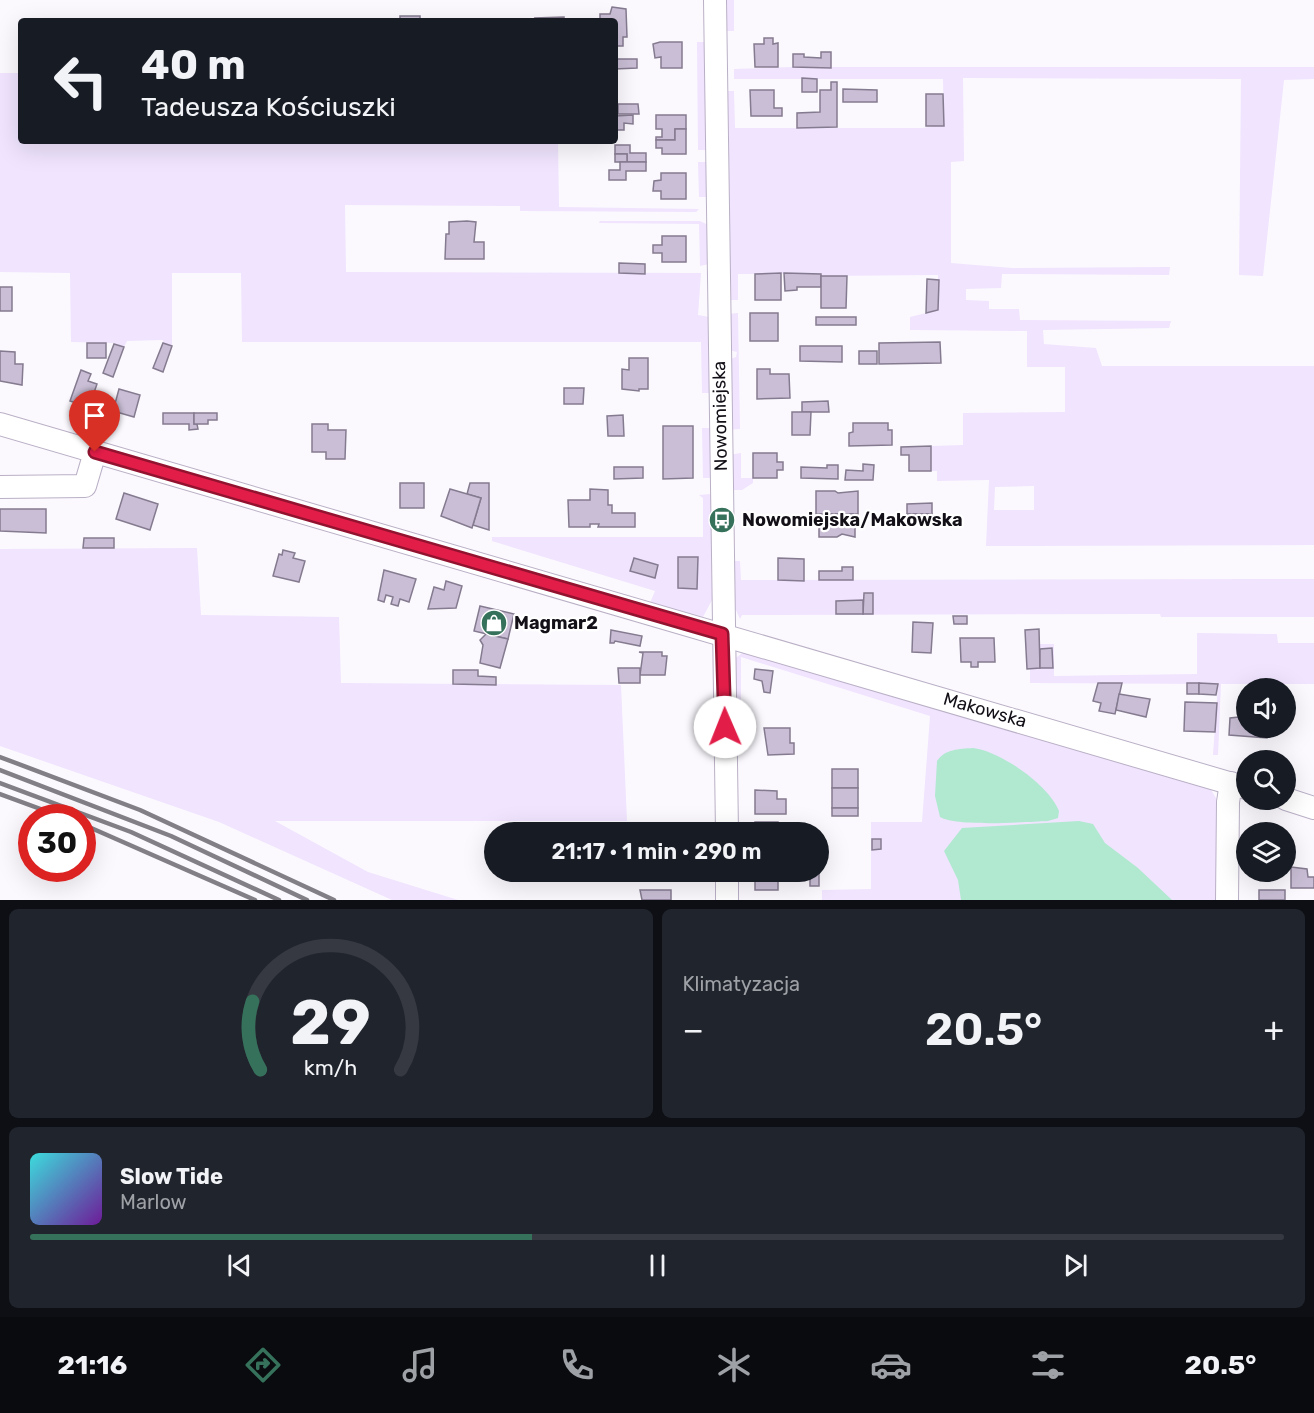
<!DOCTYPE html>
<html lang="pl">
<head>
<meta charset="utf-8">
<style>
	:root { --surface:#171b24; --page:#20242c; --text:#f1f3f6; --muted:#9ea1a6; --line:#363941; --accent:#36715b }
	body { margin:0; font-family:Rubik,sans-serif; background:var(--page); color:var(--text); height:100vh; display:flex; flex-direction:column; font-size:22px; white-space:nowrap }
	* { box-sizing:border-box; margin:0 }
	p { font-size:20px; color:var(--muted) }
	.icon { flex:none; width:33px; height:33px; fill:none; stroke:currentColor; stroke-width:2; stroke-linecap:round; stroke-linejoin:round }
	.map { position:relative; height:900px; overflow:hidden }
	.side { display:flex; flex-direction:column; gap:9px; padding:9px; background:#0d0f14; flex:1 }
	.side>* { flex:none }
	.guide { position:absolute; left:18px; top:18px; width:600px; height:126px; border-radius:6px; box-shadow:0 6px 24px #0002; background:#171b24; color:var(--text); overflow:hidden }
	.controls { position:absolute; left:1236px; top:678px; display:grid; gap:12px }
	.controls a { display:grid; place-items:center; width:60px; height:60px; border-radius:50%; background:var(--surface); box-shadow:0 6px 24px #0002; font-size:30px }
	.speed { position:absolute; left:18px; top:804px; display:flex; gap:12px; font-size:30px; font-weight:700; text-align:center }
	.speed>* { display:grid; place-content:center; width:78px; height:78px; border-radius:50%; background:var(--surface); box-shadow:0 6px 24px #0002; line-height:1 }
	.speed .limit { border:9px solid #d22; background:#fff; color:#111 }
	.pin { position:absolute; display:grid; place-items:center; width:51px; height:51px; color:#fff; margin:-62px -26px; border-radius:50% 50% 50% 0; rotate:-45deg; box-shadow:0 0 6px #0007 }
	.pin .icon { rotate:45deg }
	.me { position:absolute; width:66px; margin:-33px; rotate:359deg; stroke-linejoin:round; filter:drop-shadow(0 0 4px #0008) }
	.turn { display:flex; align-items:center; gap:21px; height:126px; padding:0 24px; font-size:27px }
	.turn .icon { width:78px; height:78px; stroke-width:2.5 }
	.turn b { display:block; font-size:42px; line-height:51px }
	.big { font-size:45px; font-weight:600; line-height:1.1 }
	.side .widget { flex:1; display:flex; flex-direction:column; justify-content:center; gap:9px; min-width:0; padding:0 21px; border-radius:9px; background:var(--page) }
	.side .dial { align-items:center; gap:0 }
	.dial svg { height:156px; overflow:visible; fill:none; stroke:var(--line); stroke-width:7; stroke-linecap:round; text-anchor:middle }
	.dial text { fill:var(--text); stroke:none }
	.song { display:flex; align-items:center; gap:18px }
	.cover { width:72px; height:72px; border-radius:9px; background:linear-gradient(135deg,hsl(180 70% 55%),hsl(280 70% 35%)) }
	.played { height:6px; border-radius:3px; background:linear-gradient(90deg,var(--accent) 40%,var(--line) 40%) }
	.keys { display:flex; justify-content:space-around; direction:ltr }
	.heat { display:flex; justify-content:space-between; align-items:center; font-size:33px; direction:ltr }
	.side .tiles { flex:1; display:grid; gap:9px; grid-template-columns:1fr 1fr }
	.widget:last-child { grid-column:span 2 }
	.trip { position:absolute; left:484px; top:822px; width:345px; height:60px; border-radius:30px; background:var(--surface); box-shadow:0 6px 24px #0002; font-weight:600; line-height:60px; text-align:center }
	.tabs { display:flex; height:96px; justify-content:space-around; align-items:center; background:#090b0e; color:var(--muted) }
	.tabs .icon { width:42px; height:42px }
	.tabs .selected { color:var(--accent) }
	.tabs b { font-size:27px; color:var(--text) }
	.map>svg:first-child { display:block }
	.green { fill:#f0e4fe; fill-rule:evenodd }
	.water { fill:#b0e9d0 }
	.building { fill:#c9bed5; stroke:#857b90; stroke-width:1.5 }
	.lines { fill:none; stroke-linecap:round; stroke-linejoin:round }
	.minor-casing { stroke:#bab0c6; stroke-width:24 }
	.minor { stroke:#fff; stroke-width:22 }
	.rail { stroke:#827f86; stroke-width:4.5 }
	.route-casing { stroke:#92132f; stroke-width:15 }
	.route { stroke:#e11d48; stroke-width:10 }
	.labels { text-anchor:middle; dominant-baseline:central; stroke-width:4.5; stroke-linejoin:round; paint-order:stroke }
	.street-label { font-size:18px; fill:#141018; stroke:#fff }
	.poi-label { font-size:18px; font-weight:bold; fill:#141018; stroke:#fff; text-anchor:start }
</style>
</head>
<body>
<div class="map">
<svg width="1314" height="900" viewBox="0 0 1314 900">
	<rect width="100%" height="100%" fill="#fbf9fe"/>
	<!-- green -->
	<g class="green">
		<polygon points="723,0 734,0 734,31 727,31"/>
		<polygon points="697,42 706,42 708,150 698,150"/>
		<path d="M793 67H1314V79L1284 80 1263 276 1239 275 1241 79 963 78 964 161 951 162V263L1012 268 1170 267 1169 275 1002 274 1001 288 966 289V300L989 301V309H1019L1020 320 1171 321 1169 328 1043 330 1044 344 1096 348 1102 366H1314V545L986 546 989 480 937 481V471H931V446L963 445V413L1065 412V367H1027V331L910 330V317L938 310V275L821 276V274H738V300H726L724 91H734L735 128H922L944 125 943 79H734V69ZM1034 486V510H994L995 487Z"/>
		<polygon points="0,73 21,73 21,141 558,141 559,207 699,209 696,212 520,211 520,206 345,205 346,272 701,273 698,315 709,317 710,393 702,393 701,342 242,342 241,273 172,273 172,346 163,343 163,340 127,341 124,347 113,343 71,342 70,273 0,272"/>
		<polygon points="698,162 708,162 708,197 699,197"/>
		<polygon points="600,221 700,221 708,225 709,264 700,266 699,224 599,223"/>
		<polygon points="738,313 740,429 727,430 727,360 736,357 737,352 728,350 728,314"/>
		<polygon points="702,428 710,428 711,478 703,478"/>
		<polygon points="741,453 741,478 753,478 753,483 742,490 730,490 729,455"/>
		<polygon points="711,494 712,600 703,617 650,603 655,591 492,541 492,537 703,537 703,498 699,495"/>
		<polygon points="197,548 201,615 339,617 341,683 621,685 627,821 275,821 368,872 458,900 392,900 219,822 0,746 0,549"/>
		<polygon points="734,561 740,561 741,580 1314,579 1314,617 1161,617 1160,614 742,615 740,619 735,608"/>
		<polygon points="1197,633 1277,634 1278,643 1314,643 1314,684 1221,684 1218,755 1213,755 1218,684 1030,683 1030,668 1053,667 1052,648 1040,649 1039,644 1054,644 1054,676 1197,674"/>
		<polygon points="745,651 1210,788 1220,805 1220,900 822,900 822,890 871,889 871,822 922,822 930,716 741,657 741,719 734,719 733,660"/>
	</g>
	<!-- water -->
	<g class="water">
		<path d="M973 748C1000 751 1049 785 1059 811L1058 818 1048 821C1025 822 957 827 940 817L935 796 937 761C945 749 959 749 973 748Z"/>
		<polygon points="1079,821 1093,824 1105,843 1138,868 1172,900 961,900 958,880 944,851 962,828"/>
	</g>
	<!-- building -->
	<g class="building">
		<polygon points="612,7 626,9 627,37 623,37 623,46 615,46 615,21 600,21 600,14 610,14"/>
		<rect x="400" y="16" width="20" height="5"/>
		<polygon points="564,17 564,21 536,21 535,18"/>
		<polygon points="764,38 773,38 773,44 778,43 778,67 755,67 754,44 764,44"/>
		<polygon points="660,42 682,42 682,68 661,68 661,57 655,58 653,44"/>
		<polygon points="821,52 831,52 831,68 793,67 793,54 804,54 804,57 821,58"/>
		<polygon points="615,59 637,59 637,68 615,69"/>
		<polygon points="802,78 817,79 817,92 802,92"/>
		<polygon points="831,82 837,82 837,127 797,128 797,113 820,112 820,90 831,90"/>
		<polygon points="843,89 877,90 877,102 843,102"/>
		<polygon points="750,90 774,90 774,108 782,108 782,116 751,116"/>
		<polygon points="926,94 943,94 944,126 926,126"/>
		<polygon points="618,104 638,104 639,114 618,114"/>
		<polygon points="633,115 633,124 624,123 624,130 615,130 615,116"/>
		<polygon points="656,115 686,115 686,129 675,129 675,140 656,140 656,137 662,137 662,129 656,129"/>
		<polygon points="675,129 686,129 686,154 662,154 662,148 656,148 656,140 675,140"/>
		<polygon points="615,145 630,145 630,153 646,153 646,162 627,162 627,154 615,154"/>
		<rect x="615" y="154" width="12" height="8"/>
		<polygon points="620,162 646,162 646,171 626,171 626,180 609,180 609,170 620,170"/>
		<polygon points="661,173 686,173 686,199 661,199 661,191 653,191 654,181 661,180"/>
		<polygon points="467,221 476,222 474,242 484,242 484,259 445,259 446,234 449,234 449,222"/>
		<polygon points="662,236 686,236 686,262 662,262 662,253 653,253 653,245 662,245"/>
		<polygon points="619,263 645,264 645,274 619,273"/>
		<polygon points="781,273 781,300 755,300 755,274"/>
		<polygon points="784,273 821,274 821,287 797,287 797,290 785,291"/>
		<polygon points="821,276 847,276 846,308 821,308"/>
		<polygon points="927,279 939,280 938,310 926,313"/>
		<rect x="0" y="287" width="12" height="24"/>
		<rect x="750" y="313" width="28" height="28"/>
		<rect x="816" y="317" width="40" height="8"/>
		<polygon points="940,342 941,363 879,364 879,343"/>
		<rect x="87" y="343" width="19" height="15"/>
		<polygon points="163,343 172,346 163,372 153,368"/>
		<polygon points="114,344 124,347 113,377 103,373"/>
		<polygon points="800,346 842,346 842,362 800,361"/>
		<polygon points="0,351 15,352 15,364 23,364 22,385 0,381"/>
		<rect x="859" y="351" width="18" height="13"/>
		<polygon points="629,358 648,358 648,389 639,389 639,391 622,389 622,369 629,370"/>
		<polygon points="757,369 770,369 770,374 789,374 790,398 757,399"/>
		<polygon points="81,370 91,374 88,381 97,384 89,407 70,401"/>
		<polygon points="564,388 584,388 583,404 564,404"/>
		<polygon points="119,389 140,395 134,417 113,411"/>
		<polygon points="828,401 829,412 802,412 802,402"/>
		<polygon points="792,412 811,412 810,435 792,435"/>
		<polygon points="163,413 194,413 194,424 197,424 198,429 189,430 189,424 163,424"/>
		<polygon points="194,413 217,413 217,420 208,420 208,424 194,424"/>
		<polygon points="623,415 624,436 608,436 607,416"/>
		<polygon points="853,423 888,423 888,430 892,430 892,445 849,446 849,433 853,432"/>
		<polygon points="312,424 328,424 328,430 346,430 345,459 326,459 326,452 312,452"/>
		<polygon points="663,426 693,426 693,478 663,479"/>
		<polygon points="931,446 931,471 909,471 909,455 901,455 901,447"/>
		<polygon points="753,453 777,453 777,462 783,462 783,470 777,470 777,478 753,478"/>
		<polygon points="863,464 874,465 873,480 845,480 846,470 863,471"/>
		<polygon points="827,465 838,465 838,479 801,478 801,467 827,468"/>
		<polygon points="614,467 643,467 643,478 614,479"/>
		<rect x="400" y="483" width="24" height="25"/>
		<polygon points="470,483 489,483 489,530 473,525 481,498 467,494"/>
		<polygon points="450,489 481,498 472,528 441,516"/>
		<polygon points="590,489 608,490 608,505 612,505 612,513 635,513 635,527 598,527 599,524 590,524 590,527 569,527 568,500 590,500"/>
		<polygon points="816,491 835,491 838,493 858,491 858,514 816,514"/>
		<polygon points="124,493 158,504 150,530 116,519"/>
		<polygon points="932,503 932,514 907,514 907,504"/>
		<polygon points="0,509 46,509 46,533 0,531"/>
		<polygon points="819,514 855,514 855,537 842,534 837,537 819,537"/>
		<rect x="907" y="514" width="25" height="10"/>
		<polygon points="84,538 114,538 114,548 83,548"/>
		<polygon points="283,550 295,553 293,558 305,561 299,582 273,576 279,554 282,555"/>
		<polygon points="678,557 698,557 697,589 678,588"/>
		<polygon points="634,558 658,565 655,578 630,571"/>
		<polygon points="778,558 804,559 804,581 778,580"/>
		<polygon points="842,567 853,567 853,580 819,580 819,571 842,571"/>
		<polygon points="384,570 416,579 409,602 400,599 398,606 391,604 393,597 386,595 384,602 378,600"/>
		<polygon points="446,581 462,586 456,608 428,609 434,587 444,590"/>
		<polygon points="864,593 873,593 873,614 863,614"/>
		<polygon points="863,600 863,614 836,614 836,601"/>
		<polygon points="480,606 514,614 508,639 474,631"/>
		<polygon points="953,616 967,616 967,624 954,624"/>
		<polygon points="913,622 933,623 931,653 912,652"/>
		<polygon points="1039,629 1040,668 1027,669 1025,630"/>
		<polygon points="611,630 642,636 640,646 615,641 614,643 610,643"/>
		<polygon points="486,634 508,639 500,668 480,663 483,645 480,640"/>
		<polygon points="960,638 994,638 995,662 978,662 978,667 971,667 971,662 961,662"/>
		<polygon points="1052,648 1053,668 1040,668 1040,649"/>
		<polygon points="639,652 662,652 662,656 667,656 665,675 640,675 643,653"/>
		<polygon points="618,668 640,668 640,683 619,683"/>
		<polygon points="755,669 773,671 770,693 764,692 762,681 754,679"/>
		<polygon points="453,670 478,670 478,676 496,677 496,685 453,684"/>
		<polygon points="1098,683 1122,683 1115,714 1099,711 1101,703 1093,701"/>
		<rect x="1187" y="683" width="12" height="11"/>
		<polygon points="1199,683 1218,684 1216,695 1199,694"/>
		<polygon points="1119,694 1150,699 1146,717 1116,710"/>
		<polygon points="1185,702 1217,703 1215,732 1184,731"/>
		<polygon points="1239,717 1246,717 1246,728 1268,728 1267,738 1229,735 1230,718"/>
		<polygon points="764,728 790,728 790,743 794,743 794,754 768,755"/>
		<rect x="832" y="769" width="26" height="19"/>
		<rect x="832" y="788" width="26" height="20"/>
		<polygon points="755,790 777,791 777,799 786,799 786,814 755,814"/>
		<rect x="832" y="808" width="26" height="8"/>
		<rect x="755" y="822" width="23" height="10"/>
		<polygon points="872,839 881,839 881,849 872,850"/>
		<polygon points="819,860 819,886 810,886 810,872 819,872"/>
		<polygon points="1291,867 1307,869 1308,877 1314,877 1314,888 1291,888"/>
		<rect x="562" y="872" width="25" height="8"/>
		<rect x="755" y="872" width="23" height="18"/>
		<polygon points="640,890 671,890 671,900 642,900"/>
		<rect x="1259" y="890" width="26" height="10"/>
	</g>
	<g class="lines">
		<defs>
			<g id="minor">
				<polyline points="715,0 727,832"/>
				<polyline points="0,424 1246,788"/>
				<polyline points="0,487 85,486 95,452"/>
				<polyline points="1286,799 1314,808"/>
				<polyline points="727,872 727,900"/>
				<polyline points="1227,900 1228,802 1231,783"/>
			</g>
		</defs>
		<!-- minor casing -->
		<use href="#minor" class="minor-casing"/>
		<!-- minor -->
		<use href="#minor" class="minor"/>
		<!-- rail -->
		<g class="rail">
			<polyline points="0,757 140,810 334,900"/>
			<polyline points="0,770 171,836 307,900"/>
			<polyline points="0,783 131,832 279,900"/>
			<polyline points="0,794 65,818"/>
			<polyline points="82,824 255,900"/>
		</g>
	</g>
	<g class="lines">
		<defs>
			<polyline id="route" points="95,452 722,634 725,727"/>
		</defs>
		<!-- route casing -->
		<use href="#route" class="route-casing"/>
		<!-- route -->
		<use href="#route" class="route"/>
	</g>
	<!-- icons -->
	<defs>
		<symbol id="bus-disc" viewBox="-11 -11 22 22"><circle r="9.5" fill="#36715b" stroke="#fff"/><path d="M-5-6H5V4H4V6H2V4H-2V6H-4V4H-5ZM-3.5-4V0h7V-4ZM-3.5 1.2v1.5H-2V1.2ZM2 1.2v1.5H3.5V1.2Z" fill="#fff"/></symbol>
		<symbol id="shop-disc" viewBox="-11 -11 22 22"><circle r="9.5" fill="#36715b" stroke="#fff"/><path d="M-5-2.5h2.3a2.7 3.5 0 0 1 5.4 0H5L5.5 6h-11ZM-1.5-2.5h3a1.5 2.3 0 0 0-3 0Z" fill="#fff"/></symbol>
	</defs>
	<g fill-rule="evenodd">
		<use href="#bus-disc" x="707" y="505" width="30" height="30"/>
		<use href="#shop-disc" x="479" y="608" width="30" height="30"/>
	</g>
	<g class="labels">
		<!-- street labels -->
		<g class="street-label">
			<text transform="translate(720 416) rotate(-91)">Nowomiejska</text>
			<text transform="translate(985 710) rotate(16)">Makowska</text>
		</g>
		<!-- poi labels -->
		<g class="poi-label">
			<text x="742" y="520">Nowomiejska/Makowska</text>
			<text x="514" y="623">Magmar2</text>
		</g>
	</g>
</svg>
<div class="controls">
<a><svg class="icon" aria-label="sound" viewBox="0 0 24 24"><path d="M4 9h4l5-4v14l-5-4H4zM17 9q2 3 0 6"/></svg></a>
<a><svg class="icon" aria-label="search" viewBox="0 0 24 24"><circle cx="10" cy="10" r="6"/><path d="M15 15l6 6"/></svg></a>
<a><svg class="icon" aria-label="layers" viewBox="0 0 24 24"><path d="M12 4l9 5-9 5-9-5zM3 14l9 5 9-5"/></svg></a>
</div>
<div class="speed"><div class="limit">30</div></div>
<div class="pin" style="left:95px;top:452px;background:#d93025"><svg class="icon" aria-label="arrive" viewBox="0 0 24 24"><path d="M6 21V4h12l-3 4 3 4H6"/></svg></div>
<svg class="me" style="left:725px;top:727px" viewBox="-20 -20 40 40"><circle r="19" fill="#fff"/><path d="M0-13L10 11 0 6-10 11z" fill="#e11d48"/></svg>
<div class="trip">21:17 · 1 min · 290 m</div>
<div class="guide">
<div class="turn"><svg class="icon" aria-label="left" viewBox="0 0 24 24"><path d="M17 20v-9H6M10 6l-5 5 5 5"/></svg><div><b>40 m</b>Tadeusza Kościuszki</div></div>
</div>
</div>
<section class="side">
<div class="tiles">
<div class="widget dial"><svg viewBox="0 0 100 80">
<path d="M14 69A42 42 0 1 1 86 69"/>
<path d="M14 69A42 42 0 0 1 10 34" stroke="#36715b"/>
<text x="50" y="56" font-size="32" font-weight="700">29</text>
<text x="50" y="72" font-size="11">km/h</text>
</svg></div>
<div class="widget"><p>Klimatyzacja</p>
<div class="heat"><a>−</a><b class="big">20.5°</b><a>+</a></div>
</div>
<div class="widget">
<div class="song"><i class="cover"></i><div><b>Slow Tide</b><p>Marlow</p></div></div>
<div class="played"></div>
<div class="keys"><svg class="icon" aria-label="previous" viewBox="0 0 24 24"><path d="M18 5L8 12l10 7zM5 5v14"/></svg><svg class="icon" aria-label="pause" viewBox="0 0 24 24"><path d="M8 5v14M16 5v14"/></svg><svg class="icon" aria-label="next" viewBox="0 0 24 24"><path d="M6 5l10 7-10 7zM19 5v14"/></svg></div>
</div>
</div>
</section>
<nav class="tabs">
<b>21:16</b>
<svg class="icon selected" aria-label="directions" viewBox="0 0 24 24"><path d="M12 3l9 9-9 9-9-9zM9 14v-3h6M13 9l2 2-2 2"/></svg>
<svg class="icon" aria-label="music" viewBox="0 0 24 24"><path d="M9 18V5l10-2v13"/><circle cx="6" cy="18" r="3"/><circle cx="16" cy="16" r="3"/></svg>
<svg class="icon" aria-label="phone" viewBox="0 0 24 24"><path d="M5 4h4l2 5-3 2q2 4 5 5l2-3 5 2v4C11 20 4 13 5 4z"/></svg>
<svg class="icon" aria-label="climate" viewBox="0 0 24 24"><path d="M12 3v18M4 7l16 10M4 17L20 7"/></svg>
<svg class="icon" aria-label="car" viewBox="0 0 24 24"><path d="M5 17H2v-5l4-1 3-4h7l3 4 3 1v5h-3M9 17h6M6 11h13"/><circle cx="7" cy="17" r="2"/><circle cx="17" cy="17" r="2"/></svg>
<svg class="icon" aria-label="filters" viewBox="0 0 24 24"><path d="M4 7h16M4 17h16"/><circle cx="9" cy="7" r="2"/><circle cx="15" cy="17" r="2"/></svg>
<b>20.5°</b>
</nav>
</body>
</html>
